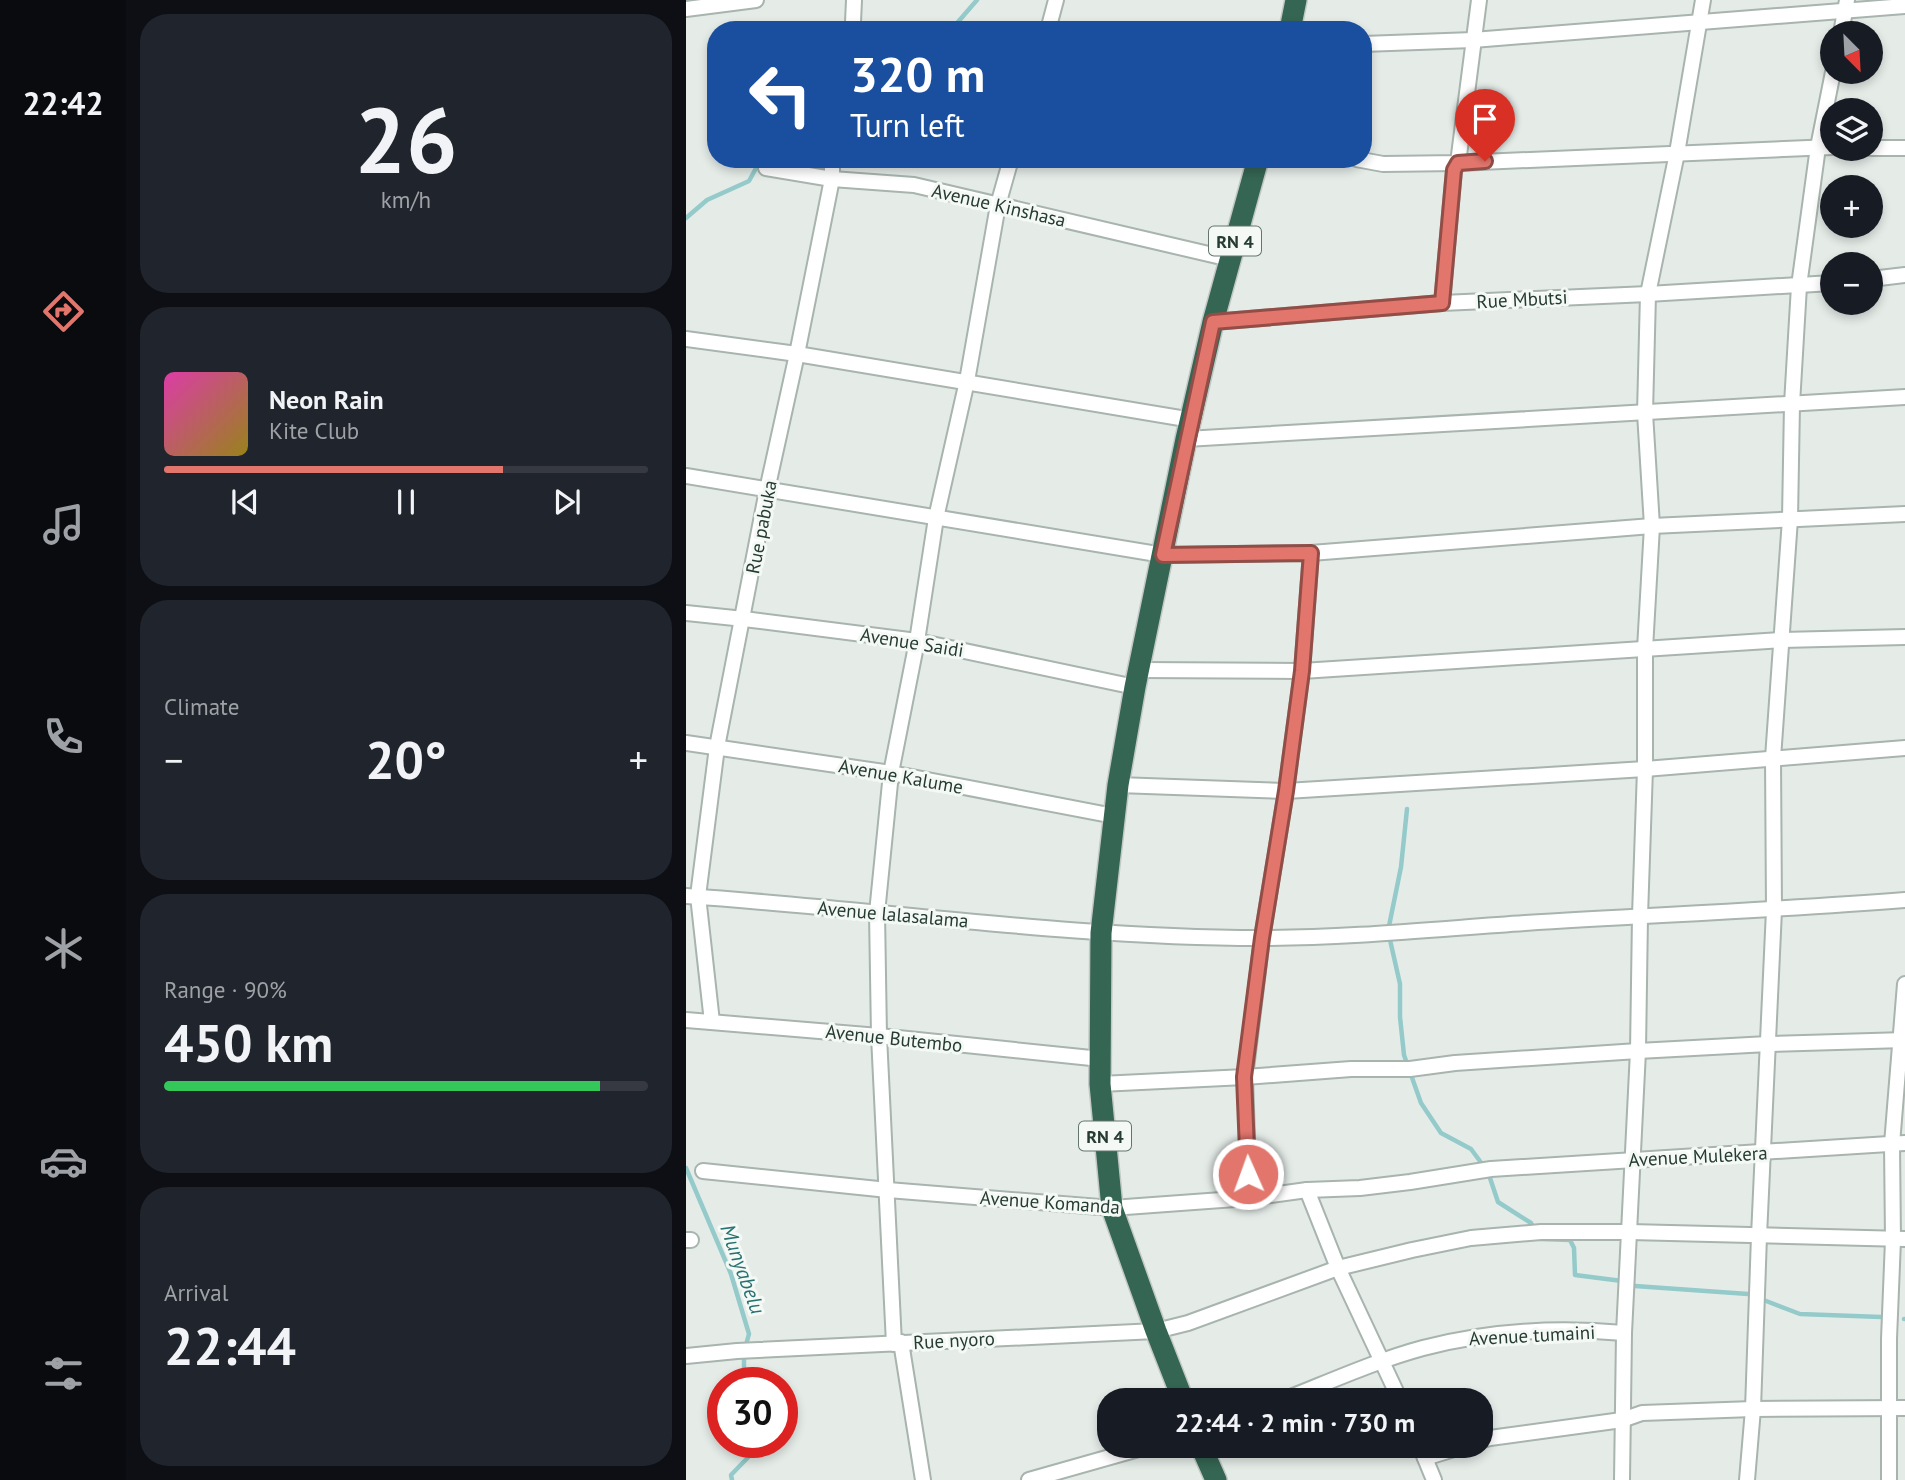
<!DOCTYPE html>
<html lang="en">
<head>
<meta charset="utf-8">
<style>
	:root { --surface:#171b24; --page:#20242c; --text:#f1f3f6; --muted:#9ea1a6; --line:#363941; --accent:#e2766d }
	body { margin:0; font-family:"PT Sans",sans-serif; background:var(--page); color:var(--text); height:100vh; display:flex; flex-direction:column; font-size:26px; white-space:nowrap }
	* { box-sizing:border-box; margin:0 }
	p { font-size:23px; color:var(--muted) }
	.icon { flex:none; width:38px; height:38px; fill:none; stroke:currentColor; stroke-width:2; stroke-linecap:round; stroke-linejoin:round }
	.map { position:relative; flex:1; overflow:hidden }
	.sheet { display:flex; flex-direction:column; gap:14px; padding:14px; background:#0d0f14; width:560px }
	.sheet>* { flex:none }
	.guide { position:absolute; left:21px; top:21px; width:665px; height:147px; border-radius:28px; box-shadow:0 4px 10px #0003; background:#1a4fa0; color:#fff; overflow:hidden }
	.needle { width:46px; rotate:156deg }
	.tools { position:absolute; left:1134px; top:21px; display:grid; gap:14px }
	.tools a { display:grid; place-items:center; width:63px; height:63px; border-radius:50%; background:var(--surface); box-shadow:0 4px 10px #0003; font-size:35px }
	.speed { position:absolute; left:21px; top:1367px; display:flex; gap:14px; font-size:35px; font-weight:700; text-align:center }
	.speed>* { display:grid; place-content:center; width:91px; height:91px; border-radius:50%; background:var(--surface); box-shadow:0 4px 10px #0003; line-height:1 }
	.speed .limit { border:10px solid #d22; background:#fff; color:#111 }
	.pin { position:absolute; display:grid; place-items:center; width:60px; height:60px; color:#fff; margin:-72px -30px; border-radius:50% 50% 50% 0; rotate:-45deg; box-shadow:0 0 7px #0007 }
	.pin .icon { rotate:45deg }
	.me { position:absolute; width:77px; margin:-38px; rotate:358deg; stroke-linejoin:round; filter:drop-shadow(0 0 5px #0008) }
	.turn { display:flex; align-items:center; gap:24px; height:147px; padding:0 28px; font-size:32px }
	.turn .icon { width:91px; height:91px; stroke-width:2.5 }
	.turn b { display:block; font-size:49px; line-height:60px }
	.big { font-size:52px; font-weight:600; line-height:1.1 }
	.sheet .tile { flex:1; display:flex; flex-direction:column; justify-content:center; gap:10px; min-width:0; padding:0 24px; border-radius:28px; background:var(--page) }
	.sheet .dial { align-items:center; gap:0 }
	.dial b { font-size:91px; line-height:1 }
	.song { display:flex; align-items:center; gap:21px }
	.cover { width:84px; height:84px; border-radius:10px; background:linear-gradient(135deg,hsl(320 70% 55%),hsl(50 70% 35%)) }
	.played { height:7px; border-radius:4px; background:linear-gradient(90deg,var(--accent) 70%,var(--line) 70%) }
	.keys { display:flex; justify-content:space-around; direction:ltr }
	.heat { display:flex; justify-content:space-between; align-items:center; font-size:38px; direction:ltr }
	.charge { height:10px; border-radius:5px; background:linear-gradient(90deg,#34c759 90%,var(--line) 0) }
	.trip { position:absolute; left:411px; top:1388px; width:396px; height:70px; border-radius:28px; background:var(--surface); box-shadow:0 4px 10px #0003; font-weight:600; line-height:70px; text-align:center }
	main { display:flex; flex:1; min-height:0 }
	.dock { display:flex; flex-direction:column; width:126px; justify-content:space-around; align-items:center; background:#090b0e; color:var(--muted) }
	.dock .icon { width:49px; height:49px }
	.dock .active { color:var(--accent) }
	.dock b { font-size:32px; color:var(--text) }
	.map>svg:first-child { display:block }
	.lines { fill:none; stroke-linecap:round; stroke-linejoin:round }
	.stream { stroke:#94caca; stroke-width:4.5 }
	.minor-casing { stroke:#a8b4ae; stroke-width:18 }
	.highway-casing { stroke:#c2c8c6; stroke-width:24 }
	.minor { stroke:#fff; stroke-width:14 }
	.highway { stroke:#356553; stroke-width:21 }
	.route-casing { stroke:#934d47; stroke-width:18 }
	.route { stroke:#e2766d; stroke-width:12 }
	.labels { text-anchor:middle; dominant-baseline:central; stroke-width:6; stroke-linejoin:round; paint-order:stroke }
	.shield { fill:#f5f9f6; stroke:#64756d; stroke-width:2 }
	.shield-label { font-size:18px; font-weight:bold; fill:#263c32 }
	.street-label { font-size:19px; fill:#263c32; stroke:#f5f9f6 }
	.water-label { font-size:21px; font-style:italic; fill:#277171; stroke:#f5f9f6 }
</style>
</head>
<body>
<main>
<nav class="dock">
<b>22:42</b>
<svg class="icon active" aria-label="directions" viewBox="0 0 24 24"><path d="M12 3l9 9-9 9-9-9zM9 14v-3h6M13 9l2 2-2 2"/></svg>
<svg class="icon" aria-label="music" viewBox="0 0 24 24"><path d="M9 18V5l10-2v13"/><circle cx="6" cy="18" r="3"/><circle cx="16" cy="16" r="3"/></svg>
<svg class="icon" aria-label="phone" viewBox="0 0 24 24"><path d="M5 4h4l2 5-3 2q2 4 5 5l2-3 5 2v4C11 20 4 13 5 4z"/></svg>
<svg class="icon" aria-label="climate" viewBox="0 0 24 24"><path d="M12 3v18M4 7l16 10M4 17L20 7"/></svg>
<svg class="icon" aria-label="car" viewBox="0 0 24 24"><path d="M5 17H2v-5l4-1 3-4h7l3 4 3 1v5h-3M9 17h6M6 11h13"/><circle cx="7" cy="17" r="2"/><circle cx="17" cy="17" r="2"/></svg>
<svg class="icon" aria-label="filters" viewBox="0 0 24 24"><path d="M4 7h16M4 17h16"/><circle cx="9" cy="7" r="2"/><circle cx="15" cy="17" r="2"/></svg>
</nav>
<section class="sheet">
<div class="tile dial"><b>26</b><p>km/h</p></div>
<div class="tile">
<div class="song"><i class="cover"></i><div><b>Neon Rain</b><p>Kite Club</p></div></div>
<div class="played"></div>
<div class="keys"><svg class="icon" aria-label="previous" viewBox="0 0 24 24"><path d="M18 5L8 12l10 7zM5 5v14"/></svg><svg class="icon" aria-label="pause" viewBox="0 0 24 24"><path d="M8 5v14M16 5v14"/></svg><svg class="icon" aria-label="next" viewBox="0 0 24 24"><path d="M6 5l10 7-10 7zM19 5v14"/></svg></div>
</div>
<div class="tile"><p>Climate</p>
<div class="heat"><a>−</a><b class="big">20°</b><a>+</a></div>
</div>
<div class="tile"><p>Range · 90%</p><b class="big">450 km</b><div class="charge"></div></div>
<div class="tile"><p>Arrival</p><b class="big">22:44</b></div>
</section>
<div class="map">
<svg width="1219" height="1480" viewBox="0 0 1219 1480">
	<rect width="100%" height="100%" fill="#e5ece8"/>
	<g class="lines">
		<!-- stream -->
		<g class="stream">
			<polyline points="171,30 184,28 188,30"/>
			<polyline points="265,30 291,0"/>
			<polyline points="0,218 21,200 63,181 75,159"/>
			<polyline points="721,809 715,867 702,931 714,984 714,1017 718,1055 735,1103 755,1133 785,1149 802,1172 812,1202 845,1223 854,1239 884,1240 888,1248 889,1275 936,1281"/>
			<polyline points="0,1168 45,1274 63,1334 58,1352 58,1377 63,1382"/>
			<polyline points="949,1286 1062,1294"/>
			<polyline points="1075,1299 1114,1314 1195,1317"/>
			<polyline points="1218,1319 1219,1319"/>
			<polyline points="46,1480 45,1475 73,1446 73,1442"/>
		</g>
		<defs>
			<g id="minor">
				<polyline points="0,9 70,0"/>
				<polyline points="167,22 168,0"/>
				<polyline points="362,30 370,0"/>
				<polyline points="1155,33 1161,0"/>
				<polyline points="677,44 787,40 1219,6"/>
				<polyline points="1185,148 1219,148"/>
				<polyline points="670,159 697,164 772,163 1146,147"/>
				<polyline points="80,168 146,179 228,185 544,259"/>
				<polyline points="1185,279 1219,275"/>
				<polyline points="756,303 768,170 772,163 793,0"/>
				<polyline points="527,322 756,303 962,294 1146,283"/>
				<polyline points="0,339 111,354 506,420"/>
				<polyline points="500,439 1219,397"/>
				<polyline points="0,476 477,555 625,553 966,526 1219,514"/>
				<polyline points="0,613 58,619 231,641 449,687"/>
				<polyline points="453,670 616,671 1096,640 1219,637"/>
				<polyline points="0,743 205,773 428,816"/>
				<polyline points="432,785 600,791 959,769 1219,748"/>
				<path d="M0 896C192 909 383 938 575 938 663 938 751 929 839 923 966 915 1092 910 1219 900"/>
				<polyline points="0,1020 193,1036 415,1059"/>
				<polyline points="26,1022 12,896 31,747 81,490 111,354 146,179 146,159"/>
				<polyline points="414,1084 559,1077 665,1069 724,1069 769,1063 952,1051 1082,1044 1219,1040"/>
				<polyline points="17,1171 202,1190 426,1208 563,1198 621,1190 674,1188 724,1182 805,1169 1219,1143"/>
				<polyline points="621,1190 652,1268 714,1400"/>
				<polyline points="563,1198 559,1077 576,938 600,791 616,671 625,553"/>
				<polyline points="0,1240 5,1240"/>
				<polyline points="215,1342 237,1480"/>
				<polyline points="208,1344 193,1036 191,913 205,773 231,641 250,518 281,381 312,205 325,159"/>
				<polyline points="0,1356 51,1351 470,1331 502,1323 652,1268 726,1250 785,1238 855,1232 944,1232 1219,1239"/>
				<path d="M597 1400C643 1382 689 1361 737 1348 802 1331 872 1327 938 1333"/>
				<polyline points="794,1441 804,1438 936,1420 956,1413 1067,1409 1219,1408"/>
				<polyline points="734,1446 748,1480"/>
				<polyline points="739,1458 778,1446"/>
				<polyline points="343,1480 463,1446"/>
				<polyline points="936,1480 938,1333 952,1051 954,916 959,769 959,649 966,526 959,413 962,294 991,153 1017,0"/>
				<polyline points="1061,1480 1067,1409 1073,1236 1088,910 1087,758 1104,519 1106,404 1113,286 1132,147 1147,72"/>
				<polyline points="1203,1480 1203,1339 1207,1240 1206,1144 1219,984"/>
			</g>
			<g id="highway">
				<polyline points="604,30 610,0"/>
				<polyline points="497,1400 470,1331 426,1208 414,1084 415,933 432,785 449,687 500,439 527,322 572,159"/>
				<polyline points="515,1446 530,1480"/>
			</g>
		</defs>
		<!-- minor casing -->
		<use href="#minor" class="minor-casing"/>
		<!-- highway casing -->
		<use href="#highway" class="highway-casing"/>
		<!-- minor -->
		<use href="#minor" class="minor"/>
		<!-- highway -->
		<use href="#highway" class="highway"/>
	</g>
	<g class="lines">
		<defs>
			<polyline id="route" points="562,1174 558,1077 576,938 600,791 616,671 625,553 477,555 527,322 756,303 768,170 772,163 799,161"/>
		</defs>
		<!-- route casing -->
		<use href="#route" class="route-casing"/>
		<!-- route -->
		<use href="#route" class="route"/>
	</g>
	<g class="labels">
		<!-- shield labels -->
		<g class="shield">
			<rect x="523" y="226.5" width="52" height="29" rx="5"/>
			<rect x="393" y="1121.5" width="52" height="29" rx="5"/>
		</g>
		<g class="shield-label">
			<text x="549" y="241">RN 4</text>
			<text x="419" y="1136">RN 4</text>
		</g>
		<!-- street labels -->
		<g class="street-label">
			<text transform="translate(313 205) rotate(13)">Avenue Kinshasa</text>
			<text transform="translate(836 299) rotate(-3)">Rue Mbutsi</text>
			<text transform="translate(75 527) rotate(-79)">Rue pabuka</text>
			<text transform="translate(226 642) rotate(9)">Avenue Saidi</text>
			<text transform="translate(215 776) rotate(10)">Avenue Kalume</text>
			<text transform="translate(207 914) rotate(5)">Avenue lalasalama</text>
			<text transform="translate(208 1038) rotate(6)">Avenue Butembo</text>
			<text transform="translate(1012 1156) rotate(-3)">Avenue Mulekera</text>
			<text transform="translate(364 1202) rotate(4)">Avenue Komanda</text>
			<text transform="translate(846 1335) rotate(-3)">Avenue tumaini</text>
			<text transform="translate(268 1340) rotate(-3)">Rue nyoro</text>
		</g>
		<!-- water labels -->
		<g class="water-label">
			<text transform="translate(57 1269) rotate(70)">Munyabelu</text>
		</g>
	</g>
</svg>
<div class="tools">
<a><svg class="needle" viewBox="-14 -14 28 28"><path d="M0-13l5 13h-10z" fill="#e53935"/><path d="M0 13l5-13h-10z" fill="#9ea1a6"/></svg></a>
<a><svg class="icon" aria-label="layers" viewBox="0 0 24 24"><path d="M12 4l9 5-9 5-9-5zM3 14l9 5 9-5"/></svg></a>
<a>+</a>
<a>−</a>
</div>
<div class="speed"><div class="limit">30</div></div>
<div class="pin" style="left:799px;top:161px;background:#d93025"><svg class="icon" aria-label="arrive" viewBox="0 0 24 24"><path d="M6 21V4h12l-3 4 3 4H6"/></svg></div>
<svg class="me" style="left:562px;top:1174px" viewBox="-20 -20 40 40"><circle r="17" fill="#e2766d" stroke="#fff" stroke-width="3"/><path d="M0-11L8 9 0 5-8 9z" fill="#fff"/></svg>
<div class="trip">22:44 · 2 min · 730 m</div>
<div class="guide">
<div class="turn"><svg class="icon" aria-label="left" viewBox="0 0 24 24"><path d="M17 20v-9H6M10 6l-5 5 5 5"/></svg><div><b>320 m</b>Turn left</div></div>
</div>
</div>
</main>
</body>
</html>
